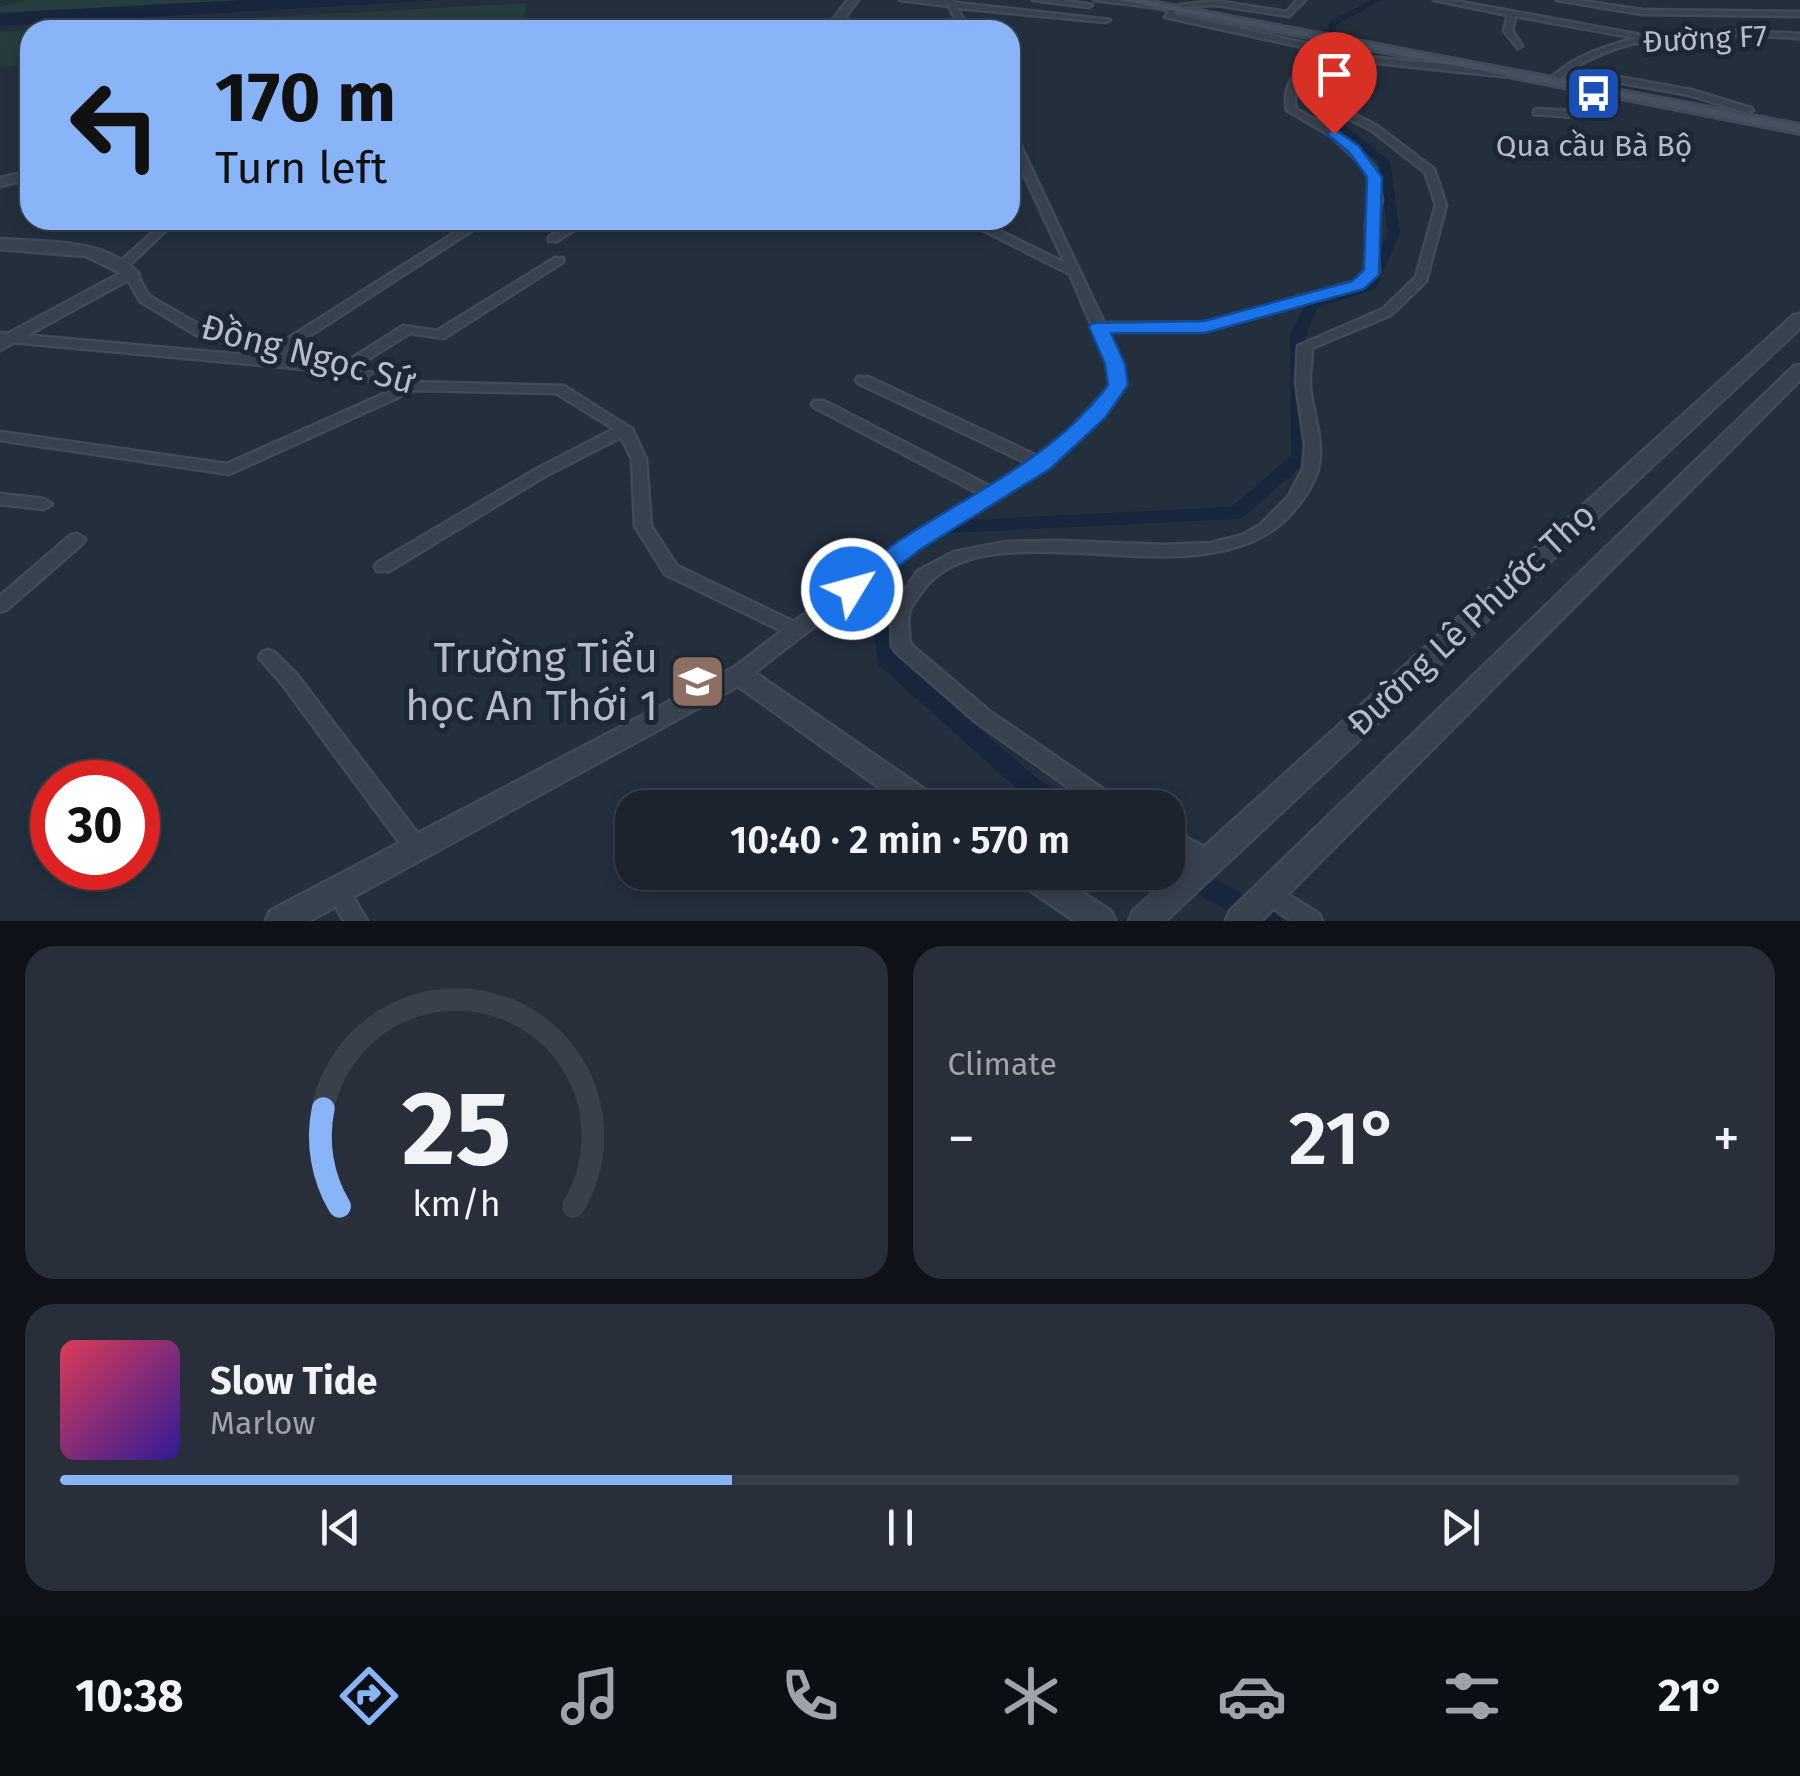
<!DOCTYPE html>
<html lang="en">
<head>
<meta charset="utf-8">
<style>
	:root { --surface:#1b232e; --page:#282f3a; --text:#f1f3f6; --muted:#a0a4aa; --line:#39404a; --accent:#8ab4f8 }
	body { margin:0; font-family:"Fira Sans",sans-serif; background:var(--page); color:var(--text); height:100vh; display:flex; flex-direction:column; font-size:38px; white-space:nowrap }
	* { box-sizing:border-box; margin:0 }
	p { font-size:32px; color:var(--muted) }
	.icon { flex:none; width:55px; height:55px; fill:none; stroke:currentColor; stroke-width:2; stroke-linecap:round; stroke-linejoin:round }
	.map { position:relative; height:921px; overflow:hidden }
	.sheet { display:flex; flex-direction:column; gap:25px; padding:25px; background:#0f1319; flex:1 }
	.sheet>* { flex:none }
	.top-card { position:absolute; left:20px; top:20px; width:1000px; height:210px; border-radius:30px; box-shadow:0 5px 15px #0003,0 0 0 2px var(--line); background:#8ab4f8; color:#111; overflow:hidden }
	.speed { position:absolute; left:30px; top:760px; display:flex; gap:20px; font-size:50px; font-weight:700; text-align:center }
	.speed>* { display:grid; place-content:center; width:130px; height:130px; border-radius:50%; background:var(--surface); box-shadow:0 5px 15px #0003,0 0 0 2px var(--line); line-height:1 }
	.speed .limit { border:15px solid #d22; background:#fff; color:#111 }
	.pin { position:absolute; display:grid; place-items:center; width:85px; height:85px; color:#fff; margin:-102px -42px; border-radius:50% 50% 50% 0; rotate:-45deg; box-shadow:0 0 10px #0007 }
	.pin .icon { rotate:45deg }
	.me { position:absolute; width:110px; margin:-55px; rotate:53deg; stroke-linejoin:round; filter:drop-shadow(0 0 8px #0008) }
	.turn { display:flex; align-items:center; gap:35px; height:210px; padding:0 30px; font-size:45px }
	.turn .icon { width:130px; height:130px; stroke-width:2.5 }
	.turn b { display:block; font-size:70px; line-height:85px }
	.big { font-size:75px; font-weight:600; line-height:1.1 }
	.sheet .card { flex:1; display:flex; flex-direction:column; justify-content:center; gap:15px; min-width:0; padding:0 35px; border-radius:30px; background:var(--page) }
	.sheet .dial { align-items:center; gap:0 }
	.dial svg { height:260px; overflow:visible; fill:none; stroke:var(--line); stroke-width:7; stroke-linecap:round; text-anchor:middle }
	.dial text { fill:var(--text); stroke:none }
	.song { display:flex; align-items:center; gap:30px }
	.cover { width:120px; height:120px; border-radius:15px; background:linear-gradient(135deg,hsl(350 70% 55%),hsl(250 70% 35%)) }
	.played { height:10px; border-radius:5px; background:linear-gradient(90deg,var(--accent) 40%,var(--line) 40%) }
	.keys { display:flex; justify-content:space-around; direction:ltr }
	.heat { display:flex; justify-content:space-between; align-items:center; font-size:55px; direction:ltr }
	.sheet .tiles { flex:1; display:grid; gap:25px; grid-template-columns:1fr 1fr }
	.card:last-child { grid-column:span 2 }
	.trip { position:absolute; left:615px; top:790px; width:570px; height:100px; border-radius:30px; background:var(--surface); box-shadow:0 5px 15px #0003,0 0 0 2px var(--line); font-weight:600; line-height:100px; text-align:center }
	.tab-bar { display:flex; height:160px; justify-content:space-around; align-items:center; background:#0b0e12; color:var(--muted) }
	.tab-bar .icon { width:70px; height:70px }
	.tab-bar .selected { color:var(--accent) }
	.tab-bar b { font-size:45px; color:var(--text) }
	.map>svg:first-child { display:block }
	.green { fill:#263c3f }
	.water { fill:#17263c }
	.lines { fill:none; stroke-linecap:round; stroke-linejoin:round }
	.canal { fill:#17263c; fill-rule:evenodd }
	.minor-casing { stroke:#414a57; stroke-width:5 }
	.tertiary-casing { stroke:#414a57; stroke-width:5 }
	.secondary-casing { stroke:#414a57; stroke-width:6 }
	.minor { fill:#38414e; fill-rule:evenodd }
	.tertiary { fill:#38414e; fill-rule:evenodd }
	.secondary { fill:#465061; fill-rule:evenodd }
	.route { fill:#1a73e8; stroke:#114b97; stroke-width:2.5 }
	.labels { text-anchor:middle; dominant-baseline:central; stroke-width:10; stroke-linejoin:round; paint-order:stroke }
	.far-street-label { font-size:30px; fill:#b4bcc9; stroke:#1d2633 }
	.far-poi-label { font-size:30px; fill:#b4bcc9; stroke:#1d2633 }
	.street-label { font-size:35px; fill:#b4bcc9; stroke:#1d2633 }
	.near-poi-label { font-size:42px; fill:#b4bcc9; stroke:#1d2633; text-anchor:end }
</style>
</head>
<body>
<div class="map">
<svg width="1800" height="921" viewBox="0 0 1800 921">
	<rect width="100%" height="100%" fill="#242f3e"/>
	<!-- green -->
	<g class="green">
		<polygon points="25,0 243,0 0,13 0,7"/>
		<polygon points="527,3 521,30 31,30"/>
		<polygon points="30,30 30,65 0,67 0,32"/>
	</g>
	<!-- water -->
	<polygon class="water" points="243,0 440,0 0,26 0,13"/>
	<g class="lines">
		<!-- canal -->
		<g class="canal">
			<polygon points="1371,0 1381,0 1336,25 1337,55 1307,76 1307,95 1390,161 1400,233 1375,290 1318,307 1306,335 1309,458 1306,462 1243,517 1236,519 949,533 939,540 925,540 923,536 937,523 944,521 1231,507 1291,456 1290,335 1307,301 1364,284 1388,233 1378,162 1298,98 1297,75 1327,54 1329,22"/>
			<polygon points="886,562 893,563 896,568 883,580 897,657 1039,780 1076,801 1079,808 1046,808 1023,794 879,665 863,578 879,563"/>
			<polygon points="1168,853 1278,913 1282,921 1245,921 1160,872 1168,872"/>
		</g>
		<defs>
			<g id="minor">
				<polygon points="900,0 954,0 956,3 1110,20 1106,22 957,8 969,30 961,30 949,6"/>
				<polygon points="1033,0 1059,0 1092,5 1088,7"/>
				<polygon points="1094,0 1122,0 1157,5 1153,7"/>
				<polygon points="1297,0 1305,0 1289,16 1216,5 1184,7 1180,5 1216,1 1287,12"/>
				<path d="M1434 0H1450L1646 36C1698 29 1748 31 1800 34V38C1725 34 1639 26 1573 69L1691 90 1751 108 1753 110 1748 113 1690 95 1567 73 1558 78 1554 75C1578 55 1606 46 1637 38L1515 16 1512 31 1522 46 1518 48 1504 31 1508 15Z"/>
				<polygon points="1557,0 1576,0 1642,10 1800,12 1800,16 1642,14"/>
				<path d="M1170 7 1177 9 1173 14 1328 48C1318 74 1289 72 1296 109L1337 132 1376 168 1382 200 1376 225 1379 271 1362 288 1205 331H1107L1122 364 1125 385C1103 414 1077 441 1048 463L1046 467 1040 468 896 563 746 679 739 681 732 679 730 674 732 669 782 631 665 574 635 526 632 459 621 437 545 476 389 571H377L375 567 377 563 535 470 614 429 556 393 414 390 229 474 0 440V432L227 464 397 388 311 365 305 369 0 341V333L288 359 200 337 140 301 125 274 127 271H135L149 296 210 331 273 348 475 220H488L286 351 341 365 403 326 437 331 555 258H563V262L444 338 410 333 354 368 407 382 564 386 632 429 646 459 651 526 677 566 794 622 884 555 980 494 814 407 812 404 814 401H824L991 487 1027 463 858 383 856 380 858 377H868L1037 456 1068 432 1111 385 1108 364 1070 274 963 220H977L1065 263 1010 144V131L1015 134 1104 323H1205L1354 282 1367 270 1366 225 1372 200 1366 169 1331 136 1287 110C1281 76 1301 74 1320 51L1165 17Z"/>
				<polygon points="836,19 924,26 928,28 920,30 833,23"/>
				<path d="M1367 57 1515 71 1519 74 1515 77 1500 76 1367 62C1347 65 1341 82 1338 100L1346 110 1377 126 1434 169 1446 205 1426 281 1391 315 1312 348C1312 361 1309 373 1310 386 1312 413 1325 441 1318 469 1314 483 1305 497 1296 508 1212 615 986 495 920 594 916 600 910 606 909 613 907 623 909 634 910 644L989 711 1122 802 1125 808H1098L975 721 895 651 892 646 891 617 895 604 918 571 954 552 1006 542 1058 541 1165 545 1211 543 1243 535 1260 525 1289 496 1303 469 1305 445 1296 383 1298 346 1383 309 1416 277 1436 205 1425 172 1371 130 1340 114 1330 100C1334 77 1343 61 1367 57Z"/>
				<polygon points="1537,109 1588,112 1593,115 1588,118 1534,114 1534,110"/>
				<polygon points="166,220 177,220 127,267 119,267 119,263"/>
				<polygon points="577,220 590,220 557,241 549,241 549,237"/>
				<polygon points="652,220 664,220 657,224"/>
				<polygon points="0,494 44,499 52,504 44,509 0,504"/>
				<polygon points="77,534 85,539 83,543 6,610 0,612 0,596 71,535"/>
				<polygon points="268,650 274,652 297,675 424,842 427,848 424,854 416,857 408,854 283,685 259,657 262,652"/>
				<path d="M1168 828 1217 854 1220 861 1217 868C1200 873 1182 856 1168 848Z"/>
				<polygon points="337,880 345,883 367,921 344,921 326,890 329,883"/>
				<polygon points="1268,882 1319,914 1322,921 1292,921 1260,899 1257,892 1260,885"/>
			</g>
			<g id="tertiary">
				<polygon points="848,0 858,0 835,30 825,30"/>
				<polygon points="30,171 30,179 0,186 0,178"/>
				<path d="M0 239C46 243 105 238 139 274L0 350V338L121 273 86 256 0 249Z"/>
				<polygon points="1800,314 1800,328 1165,921 1129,921 1133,911 1794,315"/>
				<polygon points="1800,365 1800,380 1261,921 1226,921 1230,911 1794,366"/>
				<polygon points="739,665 748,668 940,800 944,808 908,808 738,686 309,921 266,921 270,911"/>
				<polygon points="1012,872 1051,872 1111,911 1115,921 1075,921 1016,881"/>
			</g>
			<polygon id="secondary" points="1119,0 1141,0 1800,125 1800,133"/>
		</defs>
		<!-- minor casing -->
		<use href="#minor" class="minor-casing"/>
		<!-- tertiary casing -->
		<use href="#tertiary" class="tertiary-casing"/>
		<!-- secondary casing -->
		<use href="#secondary" class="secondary-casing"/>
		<!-- minor -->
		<use href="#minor" class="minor"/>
		<!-- tertiary -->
		<use href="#tertiary" class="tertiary"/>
		<!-- secondary -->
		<use href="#secondary" class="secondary"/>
	</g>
	<!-- route -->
	<path class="route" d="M1334 129 1359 146 1382 177 1379 275 1364 289 1205 333H1111L1125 364 1128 385 1105 418 1050 469 921 549 861 595H842L838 589 842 583C863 567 883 551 905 537 977 490 1055 456 1108 385L1105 364 1089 327 1092 323 1204 321 1352 281 1364 270 1367 177 1349 152 1327 134Z"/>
	<!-- icons -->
	<defs>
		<symbol id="bus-square" viewBox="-11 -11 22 22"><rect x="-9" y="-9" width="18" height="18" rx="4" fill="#1a4fb4" stroke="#1d2633"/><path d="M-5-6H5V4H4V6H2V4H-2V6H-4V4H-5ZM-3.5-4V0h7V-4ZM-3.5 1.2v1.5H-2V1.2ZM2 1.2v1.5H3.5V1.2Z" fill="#fff"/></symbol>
		<symbol id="school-square" viewBox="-11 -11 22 22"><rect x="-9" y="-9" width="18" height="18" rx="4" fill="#8d6e63" stroke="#1d2633"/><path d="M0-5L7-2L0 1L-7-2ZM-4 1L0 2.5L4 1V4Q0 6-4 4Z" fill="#fff"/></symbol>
	</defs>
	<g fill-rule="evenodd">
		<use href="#bus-square" x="1562" y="62" width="63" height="63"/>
		<use href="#school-square" x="666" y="650" width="63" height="63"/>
	</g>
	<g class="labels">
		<!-- far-street labels -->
		<g class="far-street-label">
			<text transform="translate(1705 39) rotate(-3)">Đường F7</text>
		</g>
		<!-- far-poi labels -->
		<g class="far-poi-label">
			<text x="1594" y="146">Qua cầu Bà Bộ</text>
		</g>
		<!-- street labels -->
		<g class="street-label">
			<text transform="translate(308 354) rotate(15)">Đồng Ngọc Sứ</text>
			<text transform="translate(1471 619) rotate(-43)">Đường Lê Phước Thọ</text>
		</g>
		<!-- near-poi labels -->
		<g class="near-poi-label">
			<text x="658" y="658">Trường Tiểu<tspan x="658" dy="48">học An Thới 1</tspan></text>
		</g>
	</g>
</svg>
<div class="speed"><div class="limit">30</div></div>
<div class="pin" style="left:1334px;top:134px;background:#d93025"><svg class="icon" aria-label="arrive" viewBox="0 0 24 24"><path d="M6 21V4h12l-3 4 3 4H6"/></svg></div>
<svg class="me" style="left:852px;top:589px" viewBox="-20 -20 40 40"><circle r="17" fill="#1a73e8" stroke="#fff" stroke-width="3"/><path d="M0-11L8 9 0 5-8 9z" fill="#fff"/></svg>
<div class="trip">10:40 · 2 min · 570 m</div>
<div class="top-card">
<div class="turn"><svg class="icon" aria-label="left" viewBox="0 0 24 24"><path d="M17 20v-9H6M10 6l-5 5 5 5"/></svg><div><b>170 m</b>Turn left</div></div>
</div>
</div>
<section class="sheet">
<div class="tiles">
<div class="card dial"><svg viewBox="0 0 100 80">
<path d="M14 69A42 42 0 1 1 86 69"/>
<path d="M14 69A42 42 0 0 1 9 39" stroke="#8ab4f8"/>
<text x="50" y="56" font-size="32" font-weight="700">25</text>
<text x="50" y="72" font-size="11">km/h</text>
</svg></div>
<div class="card"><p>Climate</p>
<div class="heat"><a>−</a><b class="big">21°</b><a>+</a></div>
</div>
<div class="card">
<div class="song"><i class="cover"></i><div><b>Slow Tide</b><p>Marlow</p></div></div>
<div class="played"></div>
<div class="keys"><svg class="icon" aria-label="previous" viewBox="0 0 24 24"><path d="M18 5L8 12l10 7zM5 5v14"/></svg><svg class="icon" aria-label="pause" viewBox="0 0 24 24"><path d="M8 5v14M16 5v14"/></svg><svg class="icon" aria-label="next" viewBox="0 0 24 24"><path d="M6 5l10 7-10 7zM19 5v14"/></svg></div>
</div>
</div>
</section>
<nav class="tab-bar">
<b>10:38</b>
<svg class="icon selected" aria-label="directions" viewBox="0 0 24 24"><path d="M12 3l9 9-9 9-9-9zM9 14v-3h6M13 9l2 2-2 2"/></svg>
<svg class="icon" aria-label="music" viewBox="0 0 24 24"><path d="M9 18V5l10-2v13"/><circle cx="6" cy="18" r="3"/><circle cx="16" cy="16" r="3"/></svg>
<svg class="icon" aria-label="phone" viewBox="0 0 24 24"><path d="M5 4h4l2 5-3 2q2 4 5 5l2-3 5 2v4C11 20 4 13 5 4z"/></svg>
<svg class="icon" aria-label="climate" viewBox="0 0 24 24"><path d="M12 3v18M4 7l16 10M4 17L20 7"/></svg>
<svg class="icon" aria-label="car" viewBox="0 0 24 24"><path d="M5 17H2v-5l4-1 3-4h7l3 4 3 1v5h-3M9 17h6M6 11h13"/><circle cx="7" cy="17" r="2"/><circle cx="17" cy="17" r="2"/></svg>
<svg class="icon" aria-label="filters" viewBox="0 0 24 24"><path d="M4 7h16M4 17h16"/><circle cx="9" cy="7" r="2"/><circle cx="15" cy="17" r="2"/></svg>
<b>21°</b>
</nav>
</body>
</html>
